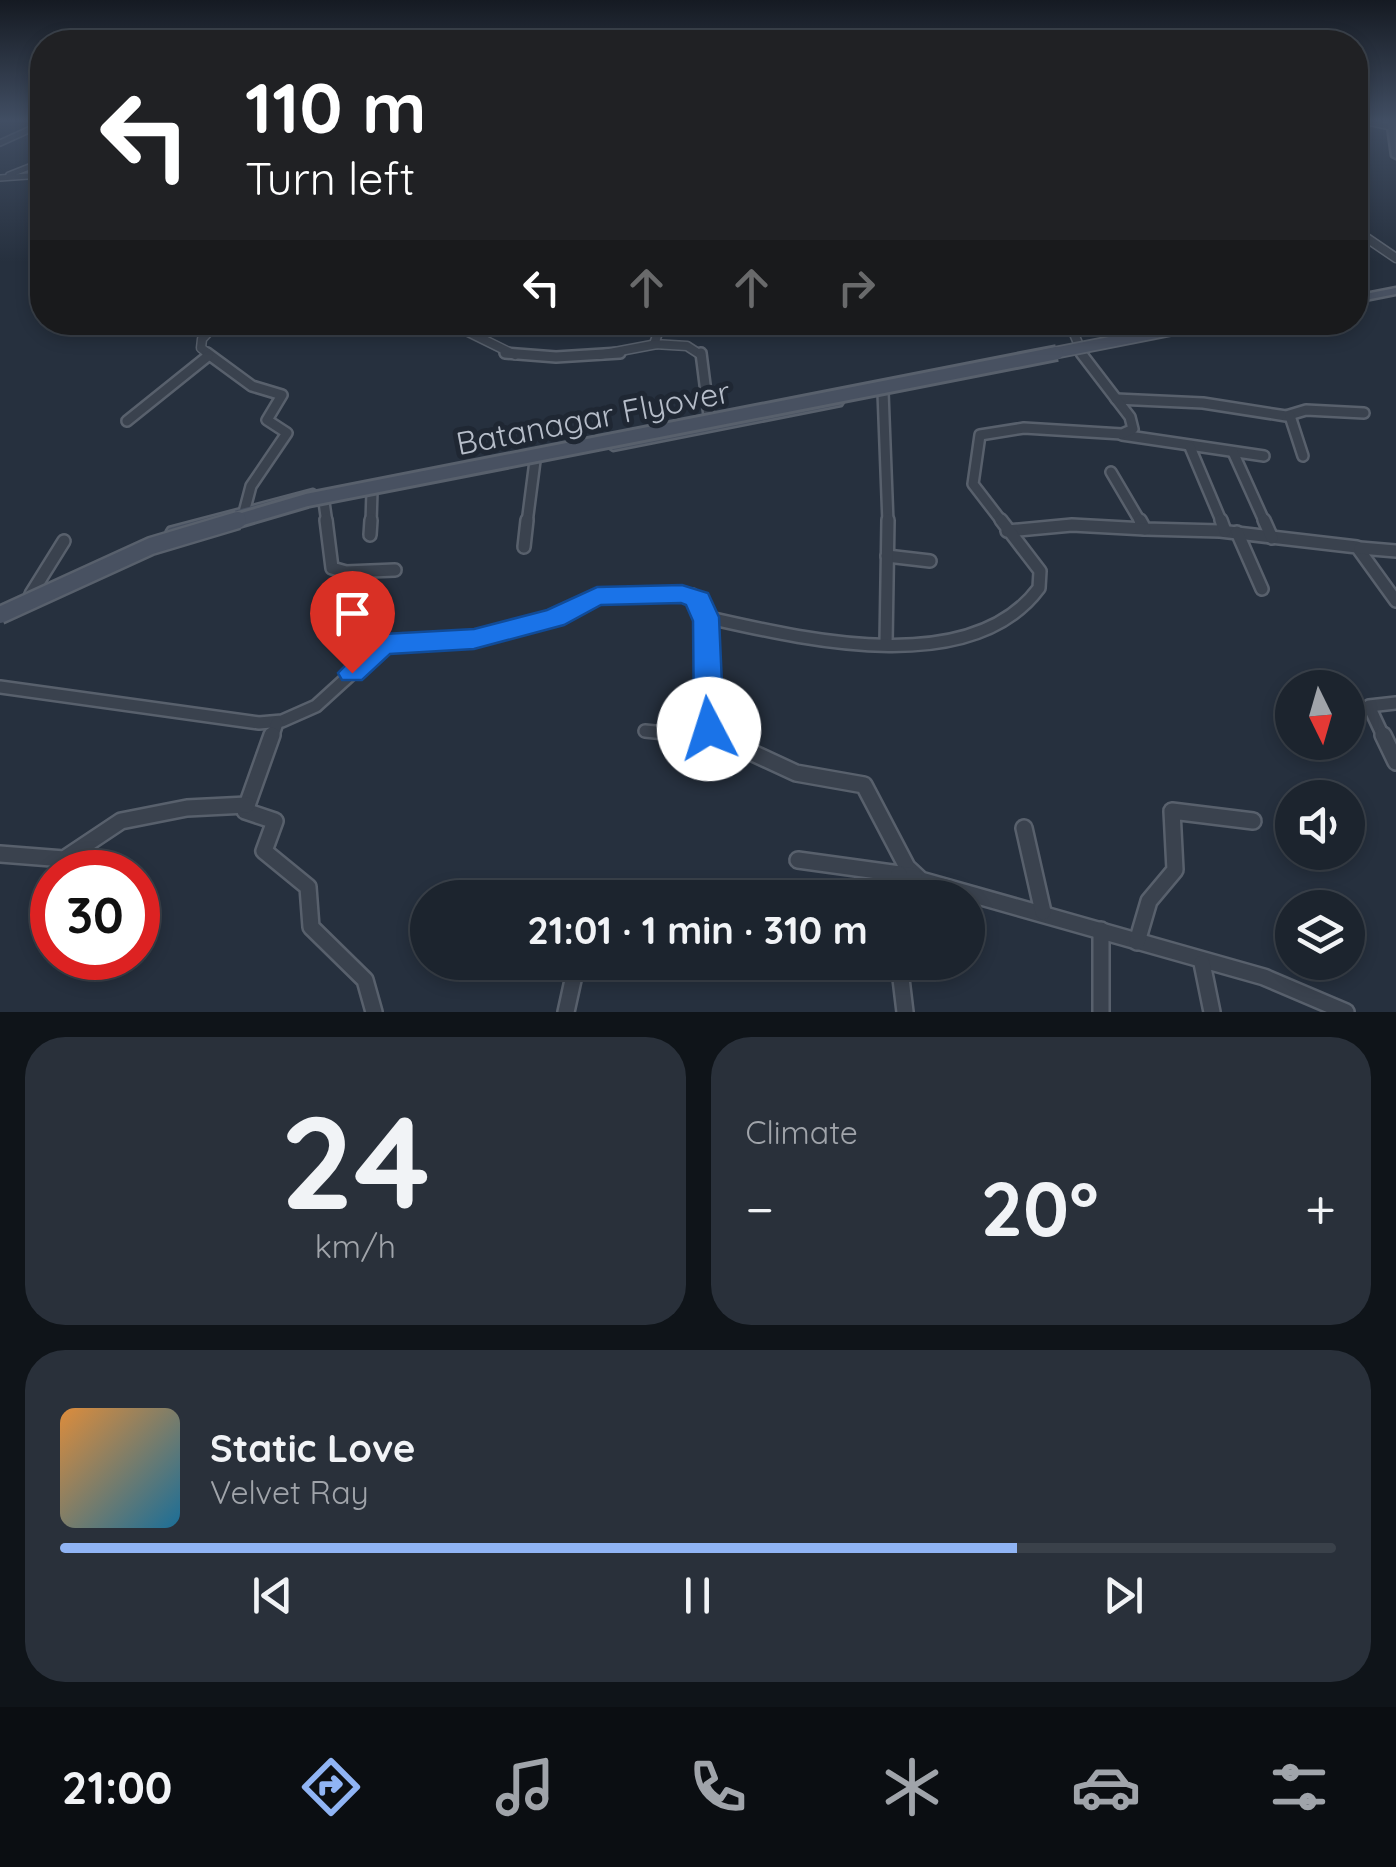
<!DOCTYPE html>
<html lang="en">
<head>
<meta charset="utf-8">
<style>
	:root { --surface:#1c242e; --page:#29303a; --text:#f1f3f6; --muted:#a0a4aa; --line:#3a414a; --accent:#90b4f4 }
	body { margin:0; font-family:Quicksand,sans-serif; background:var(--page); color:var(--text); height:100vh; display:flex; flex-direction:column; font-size:38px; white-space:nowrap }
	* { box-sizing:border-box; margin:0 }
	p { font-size:32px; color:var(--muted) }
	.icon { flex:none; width:55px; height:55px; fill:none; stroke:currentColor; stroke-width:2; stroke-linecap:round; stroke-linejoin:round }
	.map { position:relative; height:1012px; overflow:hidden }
	.details { display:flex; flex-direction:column; gap:25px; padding:25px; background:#0f1419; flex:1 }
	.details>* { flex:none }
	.banner { position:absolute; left:30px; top:30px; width:1338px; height:305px; border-radius:40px; box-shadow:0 5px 15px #0003,0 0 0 2px var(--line); background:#202124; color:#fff; overflow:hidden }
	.needle { width:65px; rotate:175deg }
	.buttons { position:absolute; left:1275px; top:670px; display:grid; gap:20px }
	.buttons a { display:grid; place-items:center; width:90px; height:90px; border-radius:50%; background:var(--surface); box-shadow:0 5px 15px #0003,0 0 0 2px var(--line); font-size:50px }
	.speed { position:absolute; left:30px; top:850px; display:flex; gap:20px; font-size:50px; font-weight:700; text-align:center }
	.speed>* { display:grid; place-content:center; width:130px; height:130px; border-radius:50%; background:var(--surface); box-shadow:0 5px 15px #0003,0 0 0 2px var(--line); line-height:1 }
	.speed .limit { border:15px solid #d22; background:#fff; color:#111 }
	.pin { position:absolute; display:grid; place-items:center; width:85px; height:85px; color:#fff; margin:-102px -42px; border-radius:50% 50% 50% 0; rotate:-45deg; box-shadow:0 0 10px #0007 }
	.pin .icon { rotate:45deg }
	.me { position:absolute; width:110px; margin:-55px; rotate:355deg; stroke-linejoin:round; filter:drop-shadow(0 0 8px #0008) }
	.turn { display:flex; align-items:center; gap:35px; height:210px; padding:0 50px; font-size:45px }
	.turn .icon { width:130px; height:130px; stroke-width:2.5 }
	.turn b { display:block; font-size:70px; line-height:85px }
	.lanes { display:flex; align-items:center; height:95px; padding:0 50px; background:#0003; justify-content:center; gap:50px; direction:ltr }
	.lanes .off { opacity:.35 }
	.big { font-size:75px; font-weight:700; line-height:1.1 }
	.details .tile { flex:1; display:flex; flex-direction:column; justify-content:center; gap:15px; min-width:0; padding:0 35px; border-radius:40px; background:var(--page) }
	.details .dial { align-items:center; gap:0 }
	.dial b { font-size:130px; line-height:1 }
	.song { display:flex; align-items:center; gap:30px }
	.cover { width:120px; height:120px; border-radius:15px; background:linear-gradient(135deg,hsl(30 70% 55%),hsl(200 70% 35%)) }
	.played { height:10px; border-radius:5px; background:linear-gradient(90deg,var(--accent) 75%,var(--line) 75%) }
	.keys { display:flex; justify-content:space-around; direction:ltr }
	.heat { display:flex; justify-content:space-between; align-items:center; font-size:55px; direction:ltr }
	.details .tiles { flex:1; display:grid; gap:25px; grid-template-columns:1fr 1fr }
	.tile:last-child { grid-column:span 2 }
	.trip { position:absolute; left:410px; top:880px; width:575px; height:100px; border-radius:50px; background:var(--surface); box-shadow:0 5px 15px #0003,0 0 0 2px var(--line); font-weight:700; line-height:100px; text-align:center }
	.menu { display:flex; height:160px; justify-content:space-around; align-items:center; background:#0b0e12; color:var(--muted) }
	.menu .icon { width:70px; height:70px }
	.menu .active { color:var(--accent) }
	.menu b { font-size:45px; color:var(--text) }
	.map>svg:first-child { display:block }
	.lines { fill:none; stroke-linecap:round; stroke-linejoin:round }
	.street-far4-casing { stroke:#58606c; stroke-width:8 }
	.street-far3-casing { stroke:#58606c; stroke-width:11 }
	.street-far2-casing { stroke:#58606c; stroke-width:14 }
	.street-far1-casing { stroke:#58606c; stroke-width:16 }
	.street-casing { stroke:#58606c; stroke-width:20 }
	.secondary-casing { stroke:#58606c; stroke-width:5 }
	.street-far4 { stroke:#3a424e; stroke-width:5 }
	.street-far3 { stroke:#3a424e; stroke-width:8 }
	.street-far2 { stroke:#3a424e; stroke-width:9 }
	.street-far1 { stroke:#3a424e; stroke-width:11 }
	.street { stroke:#3a424e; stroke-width:15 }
	.secondary { fill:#485161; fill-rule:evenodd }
	.secondary-bridge-far2-casing { stroke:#58606c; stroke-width:14; stroke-linecap:butt }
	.secondary-bridge-far1-casing { stroke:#58606c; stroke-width:18; stroke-linecap:butt }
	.secondary-bridge-casing { stroke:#58606c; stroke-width:21; stroke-linecap:butt }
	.secondary-bridge-far2 { stroke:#485161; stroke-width:10 }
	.secondary-bridge-far1 { stroke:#485161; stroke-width:12 }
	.secondary-bridge { stroke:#485161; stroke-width:16 }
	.route { fill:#1a73e8; stroke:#114b97; stroke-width:2.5 }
	.labels { text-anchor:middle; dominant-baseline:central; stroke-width:10; stroke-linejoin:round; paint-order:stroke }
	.street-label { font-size:32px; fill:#b6bdc9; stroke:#1f2733 }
</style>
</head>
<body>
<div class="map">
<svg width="1396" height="1012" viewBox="0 0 1396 1012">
	<rect width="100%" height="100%" fill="#26303e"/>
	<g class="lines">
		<defs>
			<g id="street-far4">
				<polyline points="1358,120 1391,127"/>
				<polyline points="0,143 42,124"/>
				<polyline points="9,175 42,162"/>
				<polyline points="0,178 42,175"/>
			</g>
			<g id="street-far3">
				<polyline points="1355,230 1396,258"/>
				<polyline points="448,322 515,355"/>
				<polyline points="662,322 654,344 687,346 701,355"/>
				<polyline points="1069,322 1083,355"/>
				<polyline points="210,355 201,348 202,339 218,322"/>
				<polyline points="599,355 657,344"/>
			</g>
			<g id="street-far2">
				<polyline points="207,353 252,386 282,395 267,420 287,433 251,486 242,520"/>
				<polyline points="505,353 556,357 620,353"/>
				<polyline points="701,353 709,416"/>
				<polyline points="883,392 888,523"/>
				<polyline points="1116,399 1203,403 1286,416 1306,410 1364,413"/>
				<polyline points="1290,416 1303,456"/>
				<polyline points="127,421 208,356"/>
				<polyline points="1122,435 1264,456"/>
				<polyline points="1190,447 1222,523"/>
				<polyline points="1233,452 1265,523"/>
				<polyline points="1111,472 1141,523"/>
				<polyline points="324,502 327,523"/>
				<polyline points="371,523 372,491"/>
				<polyline points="527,523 535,461"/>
				<polyline points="1003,523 973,484 980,435 1024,428 1122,434 1133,429 1130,417 1081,353"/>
			</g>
			<g id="street-far1">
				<polyline points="326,520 332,568 346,572 395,570"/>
				<polyline points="1140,520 1145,529 1220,531 1357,547 1396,601"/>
				<polyline points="1221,520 1225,531"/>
				<polyline points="1264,520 1272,538"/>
				<polyline points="1007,531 1072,525 1145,529"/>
				<polyline points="1237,532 1262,589"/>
				<polyline points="370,535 371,520"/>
				<polyline points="524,547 527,520"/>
				<polyline points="1360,548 1396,551"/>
				<polyline points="887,556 930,561"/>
				<polyline points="31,594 64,541"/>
				<polyline points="705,617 704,672 711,734 719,738"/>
				<polyline points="886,643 888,520"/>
				<path d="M0 687 259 723 282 721 316 706 383 645 474 639 554 618 597 596 692 595 705 617C799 638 970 681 1039 588L1040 571 1001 520"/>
				<polyline points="645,731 715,738"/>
				<polyline points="272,738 277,723"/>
				<polyline points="1384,738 1369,706 1396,703"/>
			</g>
			<g id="street">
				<polyline points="272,735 245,811 275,821 264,851 308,887 311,927 365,980 374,1012"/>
				<polyline points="689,735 716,738"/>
				<polyline points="714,735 796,773 864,785 907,867 921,880 1264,977 1346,1012"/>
				<polyline points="1383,735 1396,762"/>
				<polyline points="1024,828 1043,912"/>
				<polyline points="0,854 64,859 121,821 187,808 247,805"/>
				<polyline points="798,860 914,876"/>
				<polyline points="899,874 899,898"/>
				<polyline points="1101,930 1101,1012"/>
				<polyline points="1137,942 1149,901 1175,870 1172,811 1253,821"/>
				<polyline points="899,962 905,1012"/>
				<polyline points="1202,963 1212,1012"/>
				<polyline points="566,1012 577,962"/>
			</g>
			<g id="secondary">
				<polygon points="1387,120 1393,120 1396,158 1392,156"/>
				<polygon points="1396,288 1396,294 1355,302 1355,296"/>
				<polygon points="1212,322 1235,322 1201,331 1196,328"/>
				<polygon points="837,398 841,399 843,402 841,405 613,450 607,446 613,442"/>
				<polygon points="313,490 320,494 318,497 174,536 167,531 169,528"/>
			</g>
		</defs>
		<!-- street-far4 casing -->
		<use href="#street-far4" class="street-far4-casing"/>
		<!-- street-far3 casing -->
		<use href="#street-far3" class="street-far3-casing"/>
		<!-- street-far2 casing -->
		<use href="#street-far2" class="street-far2-casing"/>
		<!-- street-far1 casing -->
		<use href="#street-far1" class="street-far1-casing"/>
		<!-- street casing -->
		<use href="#street" class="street-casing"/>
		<!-- secondary casing -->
		<use href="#secondary" class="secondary-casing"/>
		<!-- street-far4 -->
		<use href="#street-far4" class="street-far4"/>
		<!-- street-far3 -->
		<use href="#street-far3" class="street-far3"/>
		<!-- street-far2 -->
		<use href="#street-far2" class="street-far2"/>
		<!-- street-far1 -->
		<use href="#street-far1" class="street-far1"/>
		<!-- street -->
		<use href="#street" class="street"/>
		<!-- secondary -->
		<use href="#secondary" class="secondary"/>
		<defs>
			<polyline id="secondary-bridge-far2" points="1044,355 1212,322"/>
			<polyline id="secondary-bridge-far1" points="229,523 307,500 1057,353"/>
			<polyline id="secondary-bridge" points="0,615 151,546 238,520"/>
		</defs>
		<!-- secondary-bridge-far2 casing -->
		<use href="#secondary-bridge-far2" class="secondary-bridge-far2-casing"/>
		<!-- secondary-bridge-far1 casing -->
		<use href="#secondary-bridge-far1" class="secondary-bridge-far1-casing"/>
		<!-- secondary-bridge casing -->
		<use href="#secondary-bridge" class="secondary-bridge-casing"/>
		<!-- secondary-bridge-far2 -->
		<use href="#secondary-bridge-far2" class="secondary-bridge-far2"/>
		<!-- secondary-bridge-far1 -->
		<use href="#secondary-bridge-far1" class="secondary-bridge-far1"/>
		<!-- secondary-bridge -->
		<use href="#secondary-bridge" class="secondary-bridge"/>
	</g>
	<!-- sky -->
	<linearGradient id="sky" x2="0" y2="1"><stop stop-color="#151a22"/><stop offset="0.46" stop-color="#414e63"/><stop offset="1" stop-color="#414e63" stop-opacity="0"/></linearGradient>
	<rect width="1396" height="262" fill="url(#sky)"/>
	<!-- route -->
	<polygon class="route" points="682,585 708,593 719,617 724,729 720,738 709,742 699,738 694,729 693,621 686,605 681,603 601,605 564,625 474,649 390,654 362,680 342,680 338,673 373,637 383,634 474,629 547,610 597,587"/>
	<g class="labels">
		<!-- street labels -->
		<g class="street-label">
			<text transform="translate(593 417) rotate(-11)">Batanagar Flyover</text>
		</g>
	</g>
</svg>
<div class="buttons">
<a><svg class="needle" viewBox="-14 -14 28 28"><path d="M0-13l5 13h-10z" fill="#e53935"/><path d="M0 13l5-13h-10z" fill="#a0a4aa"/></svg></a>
<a><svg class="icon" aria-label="sound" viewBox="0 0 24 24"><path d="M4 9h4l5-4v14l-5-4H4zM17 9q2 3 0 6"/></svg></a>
<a><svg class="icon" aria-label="layers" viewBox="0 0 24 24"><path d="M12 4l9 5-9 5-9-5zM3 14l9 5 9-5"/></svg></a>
</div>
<div class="speed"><div class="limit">30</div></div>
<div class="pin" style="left:352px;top:673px;background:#d93025"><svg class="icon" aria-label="arrive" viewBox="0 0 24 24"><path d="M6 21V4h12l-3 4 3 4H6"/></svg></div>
<svg class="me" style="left:709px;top:729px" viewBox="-20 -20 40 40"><circle r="19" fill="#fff"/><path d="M0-13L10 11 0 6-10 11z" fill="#1a73e8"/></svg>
<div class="trip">21:01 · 1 min · 310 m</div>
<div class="banner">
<div class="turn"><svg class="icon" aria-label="left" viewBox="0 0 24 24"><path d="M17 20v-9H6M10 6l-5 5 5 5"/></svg><div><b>110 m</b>Turn left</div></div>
<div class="lanes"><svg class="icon" aria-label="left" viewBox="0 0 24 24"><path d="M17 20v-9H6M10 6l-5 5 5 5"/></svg><svg class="icon off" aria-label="ahead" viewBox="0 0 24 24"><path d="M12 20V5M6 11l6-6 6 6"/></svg><svg class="icon off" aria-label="ahead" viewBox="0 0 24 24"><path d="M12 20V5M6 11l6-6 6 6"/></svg><svg class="icon off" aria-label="right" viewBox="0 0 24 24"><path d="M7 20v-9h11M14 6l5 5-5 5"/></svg></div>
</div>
</div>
<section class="details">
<div class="tiles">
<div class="tile dial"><b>24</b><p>km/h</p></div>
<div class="tile"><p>Climate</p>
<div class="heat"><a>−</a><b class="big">20°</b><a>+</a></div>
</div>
<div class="tile">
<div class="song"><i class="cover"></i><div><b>Static Love</b><p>Velvet Ray</p></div></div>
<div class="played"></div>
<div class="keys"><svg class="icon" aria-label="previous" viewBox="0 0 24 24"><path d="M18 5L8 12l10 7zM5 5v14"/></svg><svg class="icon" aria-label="pause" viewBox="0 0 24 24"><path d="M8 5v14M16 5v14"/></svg><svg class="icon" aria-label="next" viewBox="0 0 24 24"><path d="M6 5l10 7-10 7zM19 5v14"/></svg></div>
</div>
</div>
</section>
<nav class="menu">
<b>21:00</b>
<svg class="icon active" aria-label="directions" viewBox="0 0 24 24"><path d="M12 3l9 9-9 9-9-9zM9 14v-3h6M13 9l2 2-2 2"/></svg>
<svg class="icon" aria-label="music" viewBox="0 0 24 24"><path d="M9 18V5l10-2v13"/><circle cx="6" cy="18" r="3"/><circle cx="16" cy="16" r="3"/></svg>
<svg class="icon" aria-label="phone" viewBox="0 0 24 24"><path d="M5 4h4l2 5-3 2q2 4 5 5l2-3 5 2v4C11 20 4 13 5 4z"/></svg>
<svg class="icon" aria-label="climate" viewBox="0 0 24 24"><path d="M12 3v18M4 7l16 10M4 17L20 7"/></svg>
<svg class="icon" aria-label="car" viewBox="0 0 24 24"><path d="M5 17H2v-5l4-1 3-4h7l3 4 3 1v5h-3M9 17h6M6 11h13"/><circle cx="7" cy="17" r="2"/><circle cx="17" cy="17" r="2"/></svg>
<svg class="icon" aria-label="filters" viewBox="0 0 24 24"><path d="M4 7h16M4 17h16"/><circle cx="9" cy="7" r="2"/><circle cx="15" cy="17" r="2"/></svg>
</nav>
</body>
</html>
